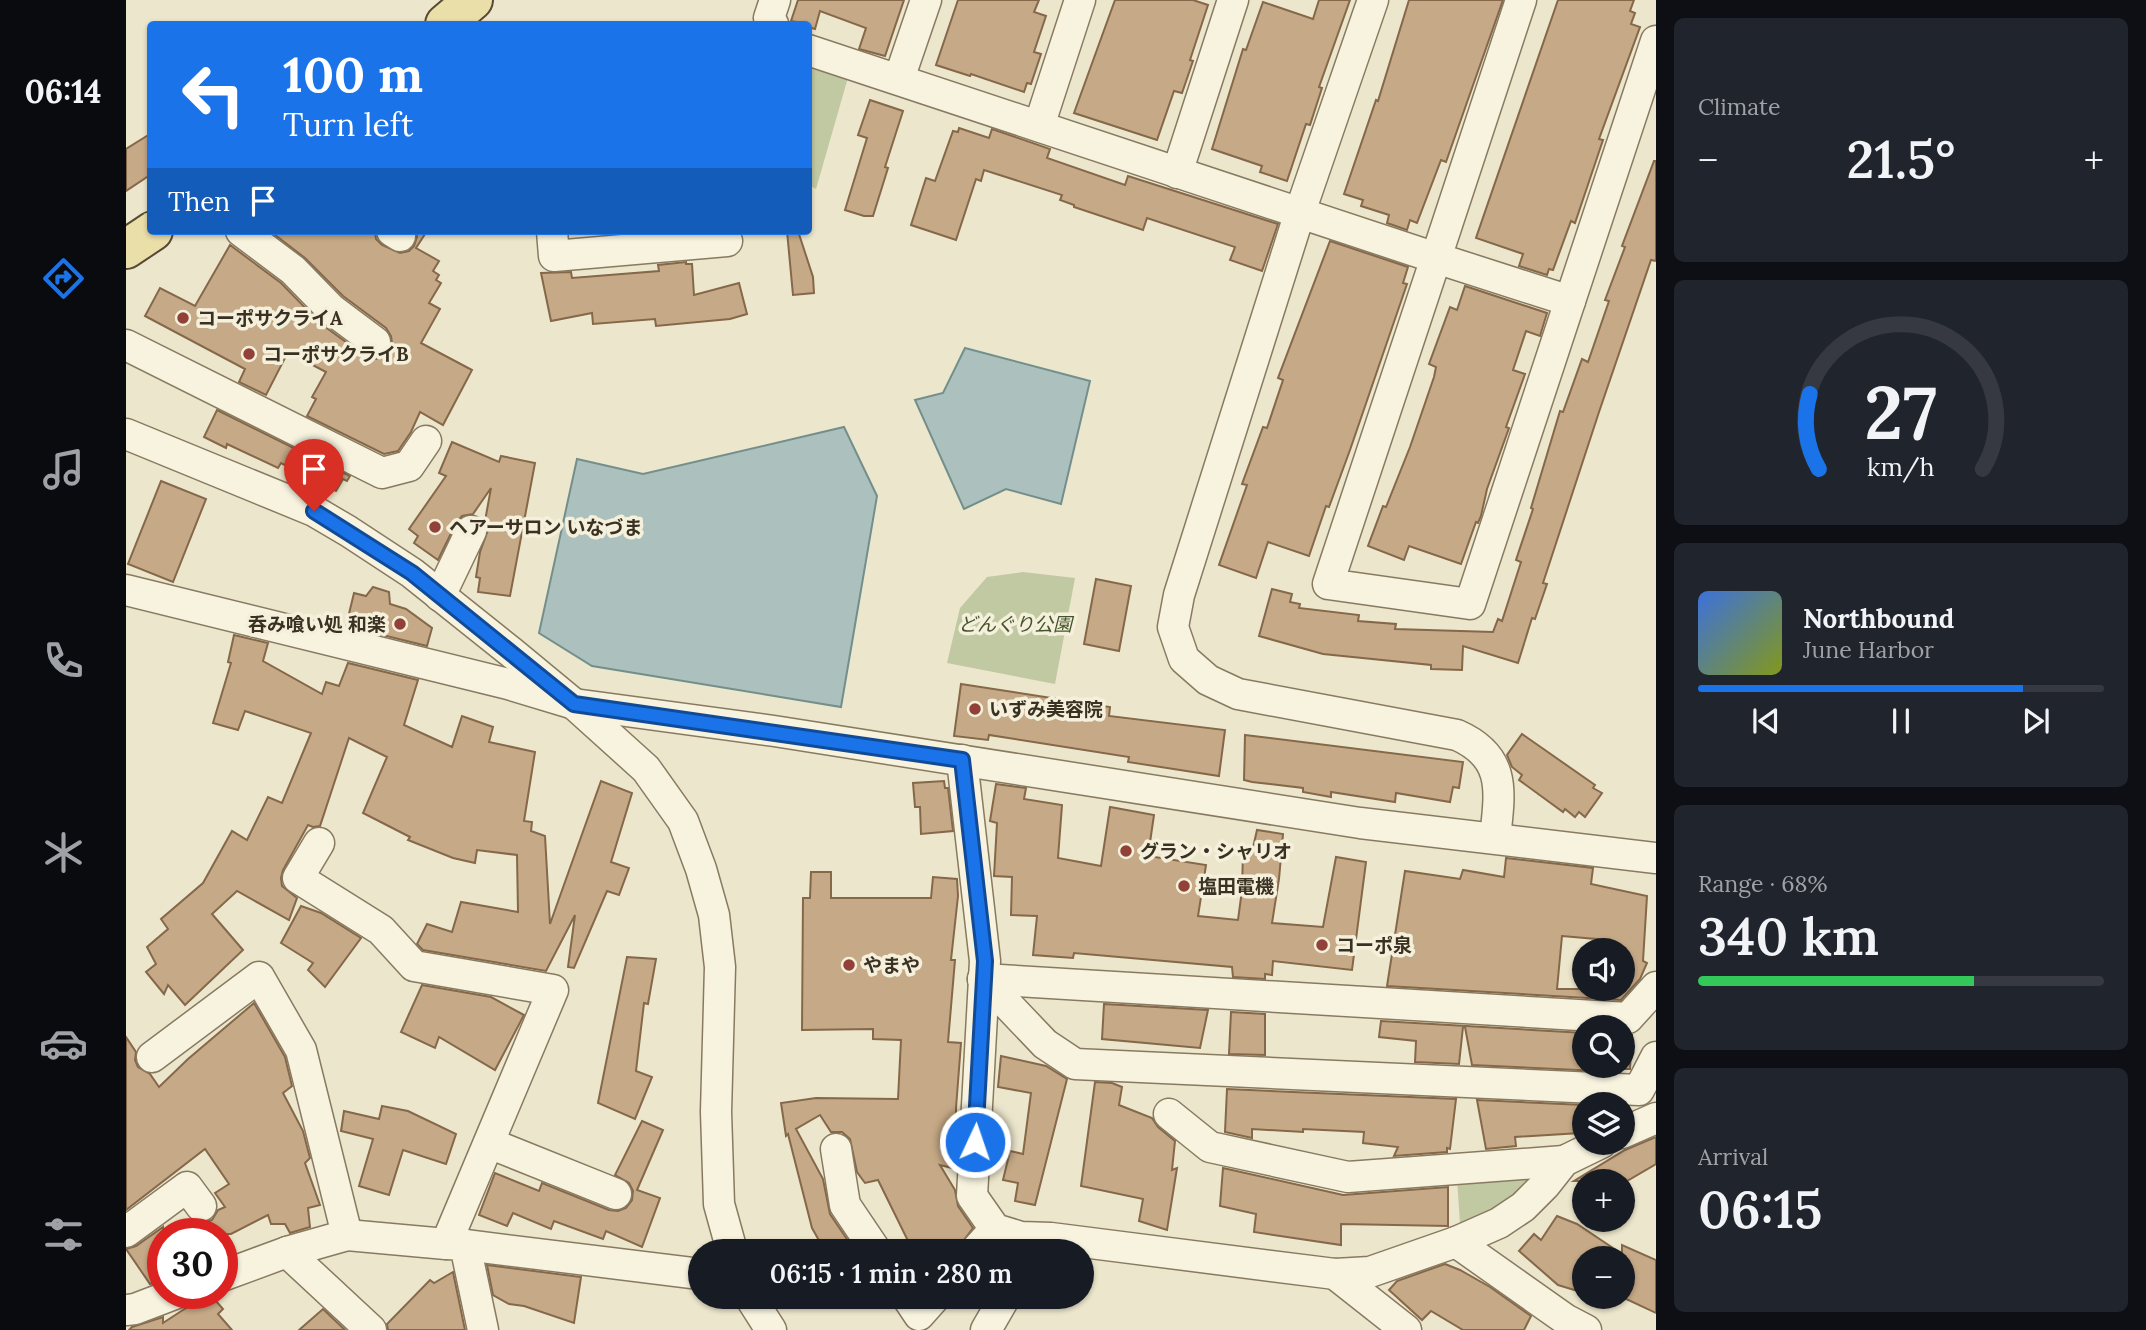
<!DOCTYPE html>
<html lang="en">
<head>
<meta charset="utf-8">
<style>
	:root { --surface:#171b24; --page:#20242c; --text:#f1f3f6; --muted:#9ea1a6; --line:#363941; --accent:#1a73e8 }
	body { margin:0; font-family:Lora,"Noto Sans JP",serif; background:var(--page); color:var(--text); height:100vh; display:flex; flex-direction:column; font-size:26px; white-space:nowrap }
	* { box-sizing:border-box; margin:0 }
	p { font-size:23px; color:var(--muted) }
	.icon { flex:none; width:38px; height:38px; fill:none; stroke:currentColor; stroke-width:2; stroke-linecap:round; stroke-linejoin:round }
	.map { position:relative; flex:1; overflow:hidden }
	.drawer { display:flex; flex-direction:column; gap:18px; padding:18px; background:#0d0f14; width:490px }
	.drawer>* { flex:none }
	.banner { position:absolute; left:21px; top:21px; width:665px; height:214px; border-radius:7px; box-shadow:0 2px 5px #0004; background:#1a73e8; color:#fff; overflow:hidden }
	.tools { position:absolute; left:1446px; top:938px; display:grid; gap:14px }
	.tools a { display:grid; place-items:center; width:63px; height:63px; border-radius:50%; background:var(--surface); box-shadow:0 2px 5px #0004; font-size:35px }
	.speed { position:absolute; left:21px; top:1218px; display:flex; gap:14px; font-size:35px; font-weight:700; text-align:center }
	.speed>* { display:grid; place-content:center; width:91px; height:91px; border-radius:50%; background:var(--surface); box-shadow:0 2px 5px #0004; line-height:1 }
	.speed .limit { border:10px solid #d22; background:#fff; color:#111 }
	.pin { position:absolute; display:grid; place-items:center; width:60px; height:60px; color:#fff; margin:-72px -30px; border-radius:50% 50% 50% 0; rotate:-45deg; box-shadow:0 0 7px #0007 }
	.pin .icon { rotate:45deg }
	.me { position:absolute; width:77px; margin:-38px; rotate:3deg; stroke-linejoin:round; filter:drop-shadow(0 0 5px #0008) }
	.turn { display:flex; align-items:center; gap:24px; height:147px; padding:0 21px; font-size:32px }
	.turn .icon { width:91px; height:91px; stroke-width:2.5 }
	.turn b { display:block; font-size:49px; line-height:60px }
	.then { display:flex; align-items:center; height:66px; padding:0 21px; background:#0003; gap:14px; font-size:26px }
	.big { font-size:52px; font-weight:600; line-height:1.1 }
	.drawer .tile { flex:1; display:flex; flex-direction:column; justify-content:center; gap:10px; min-width:0; padding:0 24px; border-radius:10px; background:var(--page) }
	.drawer .dial { align-items:center; gap:0 }
	.dial svg { height:182px; overflow:visible; fill:none; stroke:var(--line); stroke-width:7; stroke-linecap:round; text-anchor:middle }
	.dial text { fill:var(--text); stroke:none }
	.song { display:flex; align-items:center; gap:21px }
	.cover { width:84px; height:84px; border-radius:10px; background:linear-gradient(135deg,hsl(220 70% 55%),hsl(70 70% 35%)) }
	.played { height:7px; border-radius:4px; background:linear-gradient(90deg,var(--accent) 80%,var(--line) 80%) }
	.keys { display:flex; justify-content:space-around; direction:ltr }
	.heat { display:flex; justify-content:space-between; align-items:center; font-size:38px; direction:ltr }
	.charge { height:10px; border-radius:5px; background:linear-gradient(90deg,#34c759 68%,var(--line) 0) }
	.trip { position:absolute; left:562px; top:1239px; width:406px; height:70px; border-radius:35px; background:var(--surface); box-shadow:0 2px 5px #0004; font-weight:600; line-height:70px; text-align:center }
	main { display:flex; flex:1; min-height:0 }
	.tab-bar { display:flex; flex-direction:column; width:126px; justify-content:space-around; align-items:center; background:#090b0e; color:var(--muted) }
	.tab-bar .icon { width:49px; height:49px }
	.tab-bar .selected { color:var(--accent) }
	.tab-bar b { font-size:32px; color:var(--text) }
	.map>svg:first-child { display:block }
	.green { fill:#c0c9a1 }
	.water { fill:#acc1bd; stroke:#738f8c; stroke-width:2 }
	.building { fill:#c6a986; stroke:#856849; stroke-width:2; fill-rule:evenodd }
	.lines { fill:none; stroke-linecap:round; stroke-linejoin:round }
	.minor-casing { stroke:#887a61; stroke-width:33 }
	.major-casing { stroke:#564935; stroke-width:42 }
	.minor { stroke:#f7f3df; stroke-width:30 }
	.major { stroke:#eadea9; stroke-width:38 }
	.route-casing { stroke:#114b97; stroke-width:18 }
	.route { stroke:#1a73e8; stroke-width:12 }
	.poi-dot { fill:#914137; stroke:#f4f0db; stroke-width:2.5 }
	.labels { text-anchor:middle; dominant-baseline:central; stroke-width:7; stroke-linejoin:round; paint-order:stroke }
	.poi-label { font-size:19px; font-weight:bold; fill:#3a3123; stroke:#f4f0db; text-anchor:start }
	.park-label { font-size:19px; font-style:italic; fill:#45542c; stroke:#f4f0db }
</style>
</head>
<body>
<main>
<nav class="tab-bar">
<b>06:14</b>
<svg class="icon selected" aria-label="directions" viewBox="0 0 24 24"><path d="M12 3l9 9-9 9-9-9zM9 14v-3h6M13 9l2 2-2 2"/></svg>
<svg class="icon" aria-label="music" viewBox="0 0 24 24"><path d="M9 18V5l10-2v13"/><circle cx="6" cy="18" r="3"/><circle cx="16" cy="16" r="3"/></svg>
<svg class="icon" aria-label="phone" viewBox="0 0 24 24"><path d="M5 4h4l2 5-3 2q2 4 5 5l2-3 5 2v4C11 20 4 13 5 4z"/></svg>
<svg class="icon" aria-label="climate" viewBox="0 0 24 24"><path d="M12 3v18M4 7l16 10M4 17L20 7"/></svg>
<svg class="icon" aria-label="car" viewBox="0 0 24 24"><path d="M5 17H2v-5l4-1 3-4h7l3 4 3 1v5h-3M9 17h6M6 11h13"/><circle cx="7" cy="17" r="2"/><circle cx="17" cy="17" r="2"/></svg>
<svg class="icon" aria-label="filters" viewBox="0 0 24 24"><path d="M4 7h16M4 17h16"/><circle cx="9" cy="7" r="2"/><circle cx="15" cy="17" r="2"/></svg>
</nav>
<div class="map">
<svg width="1530" height="1330" viewBox="0 0 1530 1330">
	<rect width="100%" height="100%" fill="#ece6cc"/>
	<!-- green -->
	<g class="green">
		<polygon points="683,62 723,74 690,189 683,185"/>
		<polygon points="897,572 949,578 929,684 821,663 834,608 861,577"/>
		<path d="M1403 1171 1408 1179C1385 1198 1363 1218 1334 1224L1331 1178Z"/>
	</g>
	<!-- water -->
	<g class="water">
		<polygon points="839,348 964,381 935,504 880,489 838,509 789,400 817,393"/>
		<polygon points="718,427 751,496 715,707 466,666 413,633 451,459 517,474"/>
	</g>
	<!-- building -->
	<g class="building">
		<polygon points="672,0 778,0 759,56 733,49 740,28 694,11 689,29 682,27 682,24 665,21"/>
		<polygon points="832,0 913,0 908,12 920,16 908,52 915,54 905,84 901,83 898,92 845,74 844,76 810,65"/>
		<polygon points="989,0 1067,0 1082,5 1064,60 1067,61 1056,93 1048,91 1031,140 948,113"/>
		<polygon points="1193,0 1224,0 1193,87 1196,88 1184,125 1180,124 1161,181 1134,172 1136,166 1086,149 1117,49 1120,50 1137,2 1187,19"/>
		<polygon points="1283,0 1377,0 1320,162 1315,160 1291,223 1284,220 1281,230 1261,223 1263,215 1235,206 1237,200 1218,194 1250,100 1252,101"/>
		<polygon points="1432,0 1508,0 1504,11 1509,13 1505,24 1514,27 1473,139 1477,140 1449,223 1445,221 1427,270 1423,269 1421,275 1393,266 1397,254 1350,238"/>
		<polygon points="744,100 777,111 759,167 762,168 747,216 738,216 719,210 741,138 732,135"/>
		<polygon points="833,128 863,138 866,129 924,149 921,158 999,185 1002,176 1152,224 1136,271 1104,260 1109,247 1021,218 1017,230 948,207 948,205 934,200 936,195 858,170 855,181 850,179 830,240 785,225 800,178 809,181 827,131 832,132"/>
		<polygon points="24,134 24,175 0,191 0,149"/>
		<polygon points="1528,161 1530,161 1530,261 1525,260 1473,412 1417,583 1421,584 1409,619 1406,618 1392,663 1337,646 1336,670 1305,669 1305,665 1197,654 1133,636 1146,589 1166,594 1164,602 1174,604 1173,608 1233,615 1232,621 1270,624 1269,629 1367,632 1372,619 1376,621 1395,562 1390,560 1407,509 1405,508 1434,411 1437,412 1456,359 1462,362 1483,301 1479,300 1499,247 1496,246"/>
		<polygon points="144,231 249,231 250,239 256,245 274,253 283,251 288,246 291,237 290,231 301,231 290,248 313,261 307,271 313,275 310,280 315,283 303,303 314,309 295,343 346,370 317,425 294,412 285,432 272,451 258,454 181,416 190,399 186,397 200,372 162,352 140,395 113,382 119,369 19,316 34,288 69,306 104,245 155,283 194,323 239,356 248,359 256,358 263,353 266,343 265,336 260,328 217,296 179,258"/>
		<polygon points="661,231 672,231 687,277 688,293 667,295"/>
		<polygon points="1204,241 1282,267 1277,283 1281,284 1224,450 1203,507 1200,506 1183,556 1142,542 1130,578 1093,565 1121,485 1116,484 1137,427 1141,428 1157,380 1152,378"/>
		<polygon points="560,262 560,264 566,264 568,295 613,283 621,314 604,319 530,326 529,319 467,324 466,313 425,321 415,273 445,272 446,278 533,271 532,265"/>
		<polygon points="1339,286 1421,313 1414,336 1400,331 1387,370 1399,374 1380,427 1383,428 1361,489 1355,516 1352,523 1350,522 1335,564 1283,546 1278,560 1242,546 1257,506 1260,507 1284,447 1308,377 1310,367 1303,364 1324,307 1331,310"/>
		<polygon points="91,410 224,476 221,481 217,479 210,491 155,463 152,468 101,444 100,448 78,437"/>
		<polygon points="326,442 373,462 375,456 409,463 384,596 352,592 354,578 350,577 354,552 362,530 359,521 365,488 347,514 336,516 330,523 312,560 288,543 292,536 283,529 320,476 313,473"/>
		<polygon points="35,481 80,499 47,582 2,564"/>
		<polygon points="970,579 1005,586 993,651 958,644"/>
		<polygon points="247,587 263,592 264,604 280,609 306,628 301,646 220,626 228,593 240,596"/>
		<polygon points="108,635 142,643 137,661 196,694 200,682 213,686 222,663 292,680 278,725 326,747 336,716 367,727 363,742 409,752 398,821 406,822 405,831 419,836 424,924 475,781 506,793 485,862 503,868 493,895 481,891 448,968 442,967 449,915 420,971 297,950 291,944 301,924 326,932 335,902 392,912 391,855 351,850 349,863 327,858 282,840 284,837 237,813 261,757 223,738 194,826 187,827 182,825 157,870 155,878 156,886 171,898 163,920 111,891 86,914 117,950 59,1005 42,985 38,994 20,972 30,964 21,947 42,929 35,919 77,883 106,831 121,840 142,797 156,803 185,733 119,711 112,730 87,723 105,663 102,662"/>
		<polygon points="835,684 984,707 983,716 1099,730 1093,776 1002,762 1003,757 863,735 862,740 828,736"/>
		<polygon points="1396,734 1469,785 1467,788 1476,793 1459,817 1453,812 1449,817 1439,809 1437,812 1393,780 1396,775 1386,767 1381,755"/>
		<polygon points="1119,735 1337,762 1333,788 1327,787 1324,802 1270,793 1269,802 1205,792 1205,797 1177,792 1177,788 1126,782 1118,780"/>
		<polygon points="818,781 819,788 822,788 827,831 795,834 794,807 789,807 787,783"/>
		<polygon points="870,784 900,788 898,799 936,805 932,858 975,866 984,807 1028,815 1022,856 1080,865 1072,916 1112,920 1116,890 1117,851 1126,852 1131,830 1157,834 1153,879 1146,923 1197,927 1210,857 1240,862 1226,970 1147,961 1146,975 1139,974 1139,979 1107,977 1106,967 948,953 947,958 907,955 911,916 885,915 886,877 868,876 871,823 864,821"/>
		<path d="M1380 858 1467 868 1465 884 1521 896 1517 961 1521 963 1514 979 1495 1000 1261 986 1279 871 1334 879 1337 870 1378 877ZM1436 936 1481 940V946L1496 950V989H1431Z"/>
		<polygon points="685,872 705,872 705,898 805,898 807,877 831,879 832,896 825,960 829,960 822,1042 835,1043 830,1108 830,1169 814,1165 829,1190 832,1206 847,1228 832,1248 826,1251 787,1251 752,1180 739,1183 731,1172 724,1139 716,1132 705,1132 694,1115 670,1129 697,1179 704,1214 729,1251 699,1251 686,1228 662,1134 660,1136 655,1103 690,1098 772,1099 775,1040 747,1039 747,1029 676,1030 677,898 684,898"/>
		<polygon points="175,906 195,913 235,938 199,987 182,970 187,963 155,943"/>
		<polygon points="501,957 530,959 522,1004 518,1003 510,1071 526,1077 509,1119 472,1103"/>
		<polygon points="296,985 365,997 398,1015 369,1070 313,1037 309,1048 275,1032"/>
		<polygon points="128,1003 159,1057 166,1086 157,1093 177,1131 184,1158 179,1163 194,1205 182,1208 184,1227 164,1233 159,1224 145,1224 142,1215 105,1234 47,1234 69,1222 78,1223 86,1220 92,1210 99,1207 89,1193 103,1184 79,1149 0,1210 0,1037 10,1052 9,1060 12,1067 24,1074 33,1087 62,1059"/>
		<polygon points="978,1004 1082,1010 1074,1048 976,1039"/>
		<polygon points="1105,1012 1139,1014 1139,1055 1103,1054"/>
		<polygon points="1255,1021 1458,1033 1458,1066 1496,1066 1496,1035 1506,1035 1504,1069 1493,1069 1494,1072 1346,1065 1339,1027 1337,1027 1333,1064 1289,1062 1290,1041 1253,1037"/>
		<polygon points="875,1056 920,1066 941,1079 909,1205 889,1201 892,1183 877,1180 884,1151 897,1154 905,1093 872,1087"/>
		<polygon points="969,1082 986,1083 996,1087 993,1105 1026,1118 1032,1127 1049,1141 1046,1170 1051,1168 1041,1230 1013,1221 1017,1199 955,1186"/>
		<polygon points="1101,1089 1330,1099 1324,1149 1321,1148 1321,1152 1268,1156 1272,1147 1237,1143 1238,1132 1177,1129 1177,1132 1126,1129 1126,1138 1099,1132"/>
		<polygon points="1351,1100 1458,1105 1454,1133 1389,1137 1390,1146 1360,1149"/>
		<polygon points="256,1106 282,1111 330,1134 320,1164 277,1150 263,1195 233,1186 247,1139 215,1131 218,1111 253,1119"/>
		<polygon points="516,1121 537,1130 511,1190 534,1198 516,1247 480,1231 477,1239 428,1221 425,1229 387,1213 381,1226 353,1215 369,1173 413,1191 416,1183 483,1210 492,1211 500,1208 506,1200 507,1191 503,1183 489,1175"/>
		<polygon points="1530,1137 1530,1164 1501,1181 1448,1181 1499,1150"/>
		<polygon points="1097,1168 1217,1195 1322,1187 1322,1226 1215,1224 1215,1245 1128,1232 1130,1214 1094,1206"/>
		<polygon points="1431,1216 1451,1224 1496,1254 1496,1245 1530,1260 1530,1313 1496,1297 1496,1258 1458,1258 1458,1293 1432,1285 1393,1251 1408,1234 1415,1240"/>
		<polygon points="37,1227 37,1280 24,1284 0,1249 10,1246"/>
		<polygon points="1319,1264 1334,1270 1364,1287 1405,1316 1398,1330 1337,1330 1305,1311 1296,1320 1263,1290 1271,1281"/>
		<polygon points="361,1265 455,1277 448,1323 398,1306 383,1304 367,1295"/>
		<polygon points="327,1272 339,1330 262,1330 261,1324 304,1280 308,1283"/>
		<polygon points="83,1293 97,1309 92,1314 106,1330 3,1330 6,1327 37,1317 37,1323"/>
		<polygon points="197,1309 219,1330 173,1330"/>
	</g>
	<g class="lines">
		<defs>
			<g id="minor">
				<path d="M1247 0 1174 212 1053 595 1047 627 1058 659 1082 680 1112 694 1331 735C1381 757 1374 792 1369 838"/>
				<polyline points="1395,0 1310,258 1444,301 1530,41"/>
				<polyline points="647,24 643,18 649,0"/>
				<polyline points="682,50 1310,258 1202,584 1344,604 1444,301"/>
				<polyline points="773,79 800,0"/>
				<polyline points="913,126 954,0"/>
				<polyline points="1051,173 1107,0"/>
				<polyline points="115,231 167,270 205,309 249,342"/>
				<polyline points="266,231 274,236"/>
				<polyline points="426,231 428,256 601,241"/>
				<polyline points="0,345 256,473 283,466 300,441"/>
				<polyline points="0,434 188,511 222,531 286,573 385,652 448,704 520,769 557,821 575,869 588,915 594,967 590,1112 593,1204 606,1251"/>
				<polyline points="0,590 382,684 448,704 648,731 1234,823 1530,858"/>
				<polyline points="314,596 345,531"/>
				<polyline points="836,760 859,961 846,1196 869,1229 895,1237 925,1238 1209,1274 1244,1272 1330,1242 1373,1223 1397,1207 1419,1185 1438,1161 1475,1143"/>
				<polyline points="193,843 172,878 255,930 288,966 427,990 320,1244 221,1235"/>
				<polyline points="857,979 919,1044 949,1064 1513,1090 1530,1057"/>
				<polyline points="857,979 1502,1018 1530,987"/>
				<polyline points="26,1057 133,977 175,1050 221,1235 161,1252 96,1276"/>
				<polyline points="1043,1114 1084,1147 1222,1177 1438,1161"/>
				<polyline points="1496,1133 1530,1118"/>
				<polyline points="363,1143 490,1194"/>
				<polyline points="710,1149 719,1205 750,1251"/>
				<polyline points="0,1232 61,1187 75,1206"/>
				<polyline points="1330,1242 1439,1319 1460,1330"/>
				<polyline points="321,1244 339,1245 357,1330"/>
				<polyline points="339,1245 574,1274"/>
				<polyline points="849,1251 869,1229"/>
				<polyline points="161,1252 245,1330"/>
				<polyline points="1209,1274 1280,1330"/>
				<polyline points="624,1297 645,1330"/>
				<polyline points="781,1297 793,1315 809,1297"/>
				<polyline points="0,1310 9,1309 51,1293"/>
				<polyline points="860,1330 879,1297"/>
			</g>
			<g id="major">
				<polyline points="319,24 347,0"/>
				<polyline points="0,249 27,231"/>
			</g>
		</defs>
		<!-- minor casing -->
		<use href="#minor" class="minor-casing"/>
		<!-- major casing -->
		<use href="#major" class="major-casing"/>
		<!-- minor -->
		<use href="#minor" class="minor"/>
		<!-- major -->
		<use href="#major" class="major"/>
	</g>
	<g class="lines">
		<defs>
			<polyline id="route" points="188,511 286,573 448,704 836,760 859,961 849,1142"/>
		</defs>
		<!-- route casing -->
		<use href="#route" class="route-casing"/>
		<!-- route -->
		<use href="#route" class="route"/>
	</g>
	<!-- markers -->
	<g class="poi-dot">
		<circle cx="57" cy="318" r="7"/>
		<circle cx="123" cy="354" r="7"/>
		<circle cx="309" cy="527" r="7"/>
		<circle cx="274" cy="624" r="7"/>
		<circle cx="849" cy="709" r="7"/>
		<circle cx="1000" cy="851" r="7"/>
		<circle cx="1058" cy="886" r="7"/>
		<circle cx="1196" cy="945" r="7"/>
		<circle cx="723" cy="965" r="7"/>
	</g>
	<g class="labels">
		<!-- poi labels -->
		<g class="poi-label">
			<text x="71" y="318">コーポサクライA</text>
			<text x="137" y="354">コーポサクライB</text>
			<text x="323" y="527">ヘアーサロン いなづま</text>
			<text x="260" y="624" text-anchor="end">呑み喰い処 和楽</text>
			<text x="863" y="709">いずみ美容院</text>
			<text x="1014" y="851">グラン・シャリオ</text>
			<text x="1072" y="886">塩田電機</text>
			<text x="1210" y="945">コーポ泉</text>
			<text x="737" y="965">やまや</text>
		</g>
		<!-- park labels -->
		<g class="park-label">
			<text x="889" y="624">どんぐり公園</text>
		</g>
	</g>
</svg>
<div class="tools">
<a><svg class="icon" aria-label="sound" viewBox="0 0 24 24"><path d="M4 9h4l5-4v14l-5-4H4zM17 9q2 3 0 6"/></svg></a>
<a><svg class="icon" aria-label="search" viewBox="0 0 24 24"><circle cx="10" cy="10" r="6"/><path d="M15 15l6 6"/></svg></a>
<a><svg class="icon" aria-label="layers" viewBox="0 0 24 24"><path d="M12 4l9 5-9 5-9-5zM3 14l9 5 9-5"/></svg></a>
<a>+</a>
<a>−</a>
</div>
<div class="speed"><div class="limit">30</div></div>
<div class="pin" style="left:188px;top:511px;background:#d93025"><svg class="icon" aria-label="arrive" viewBox="0 0 24 24"><path d="M6 21V4h12l-3 4 3 4H6"/></svg></div>
<svg class="me" style="left:849px;top:1142px" viewBox="-20 -20 40 40"><circle r="17" fill="#1a73e8" stroke="#fff" stroke-width="3"/><path d="M0-11L8 9 0 5-8 9z" fill="#fff"/></svg>
<div class="trip">06:15 · 1 min · 280 m</div>
<div class="banner">
<div class="turn"><svg class="icon" aria-label="left" viewBox="0 0 24 24"><path d="M17 20v-9H6M10 6l-5 5 5 5"/></svg><div><b>100 m</b>Turn left</div></div>
<div class="then">Then<svg class="icon" aria-label="arrive" viewBox="0 0 24 24"><path d="M6 21V4h12l-3 4 3 4H6"/></svg></div>
</div>
</div>
<section class="drawer">
<div class="tile"><p>Climate</p>
<div class="heat"><a>−</a><b class="big">21.5°</b><a>+</a></div>
</div>
<div class="tile dial"><svg viewBox="0 0 100 80">
<path d="M14 69A42 42 0 1 1 86 69"/>
<path d="M14 69A42 42 0 0 1 10 36" stroke="#1a73e8"/>
<text x="50" y="56" font-size="32" font-weight="700">27</text>
<text x="50" y="72" font-size="11">km/h</text>
</svg></div>
<div class="tile">
<div class="song"><i class="cover"></i><div><b>Northbound</b><p>June Harbor</p></div></div>
<div class="played"></div>
<div class="keys"><svg class="icon" aria-label="previous" viewBox="0 0 24 24"><path d="M18 5L8 12l10 7zM5 5v14"/></svg><svg class="icon" aria-label="pause" viewBox="0 0 24 24"><path d="M8 5v14M16 5v14"/></svg><svg class="icon" aria-label="next" viewBox="0 0 24 24"><path d="M6 5l10 7-10 7zM19 5v14"/></svg></div>
</div>
<div class="tile"><p>Range · 68%</p><b class="big">340 km</b><div class="charge"></div></div>
<div class="tile"><p>Arrival</p><b class="big">06:15</b></div>
</section>
</main>
</body>
</html>
